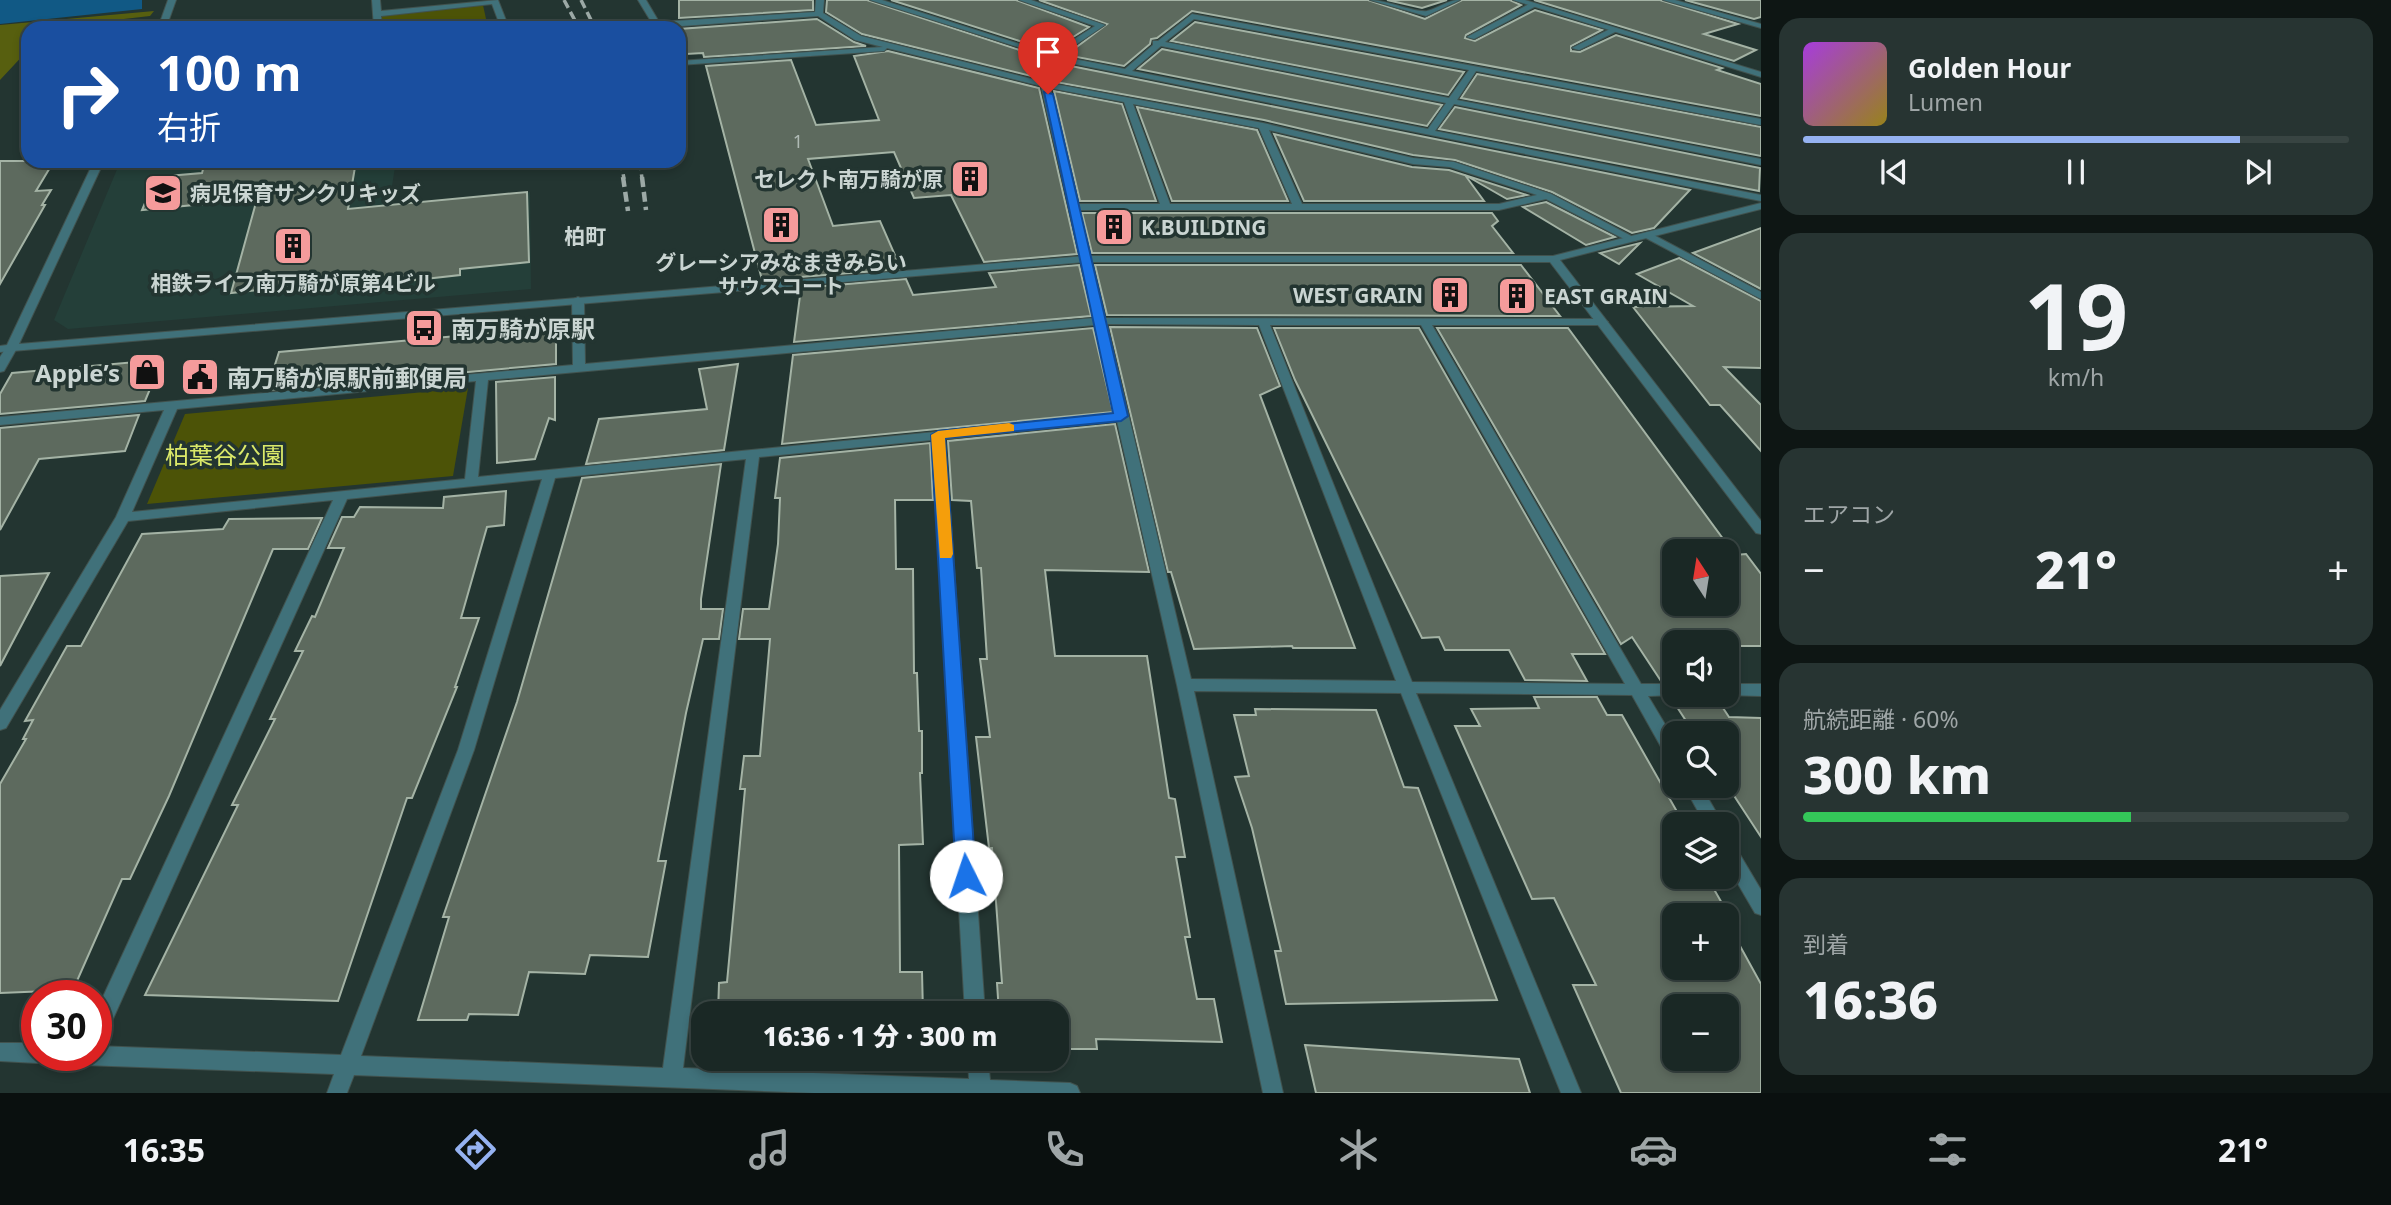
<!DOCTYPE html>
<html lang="ja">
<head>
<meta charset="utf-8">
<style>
	:root { --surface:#1a2825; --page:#273432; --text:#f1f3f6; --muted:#9fa6a7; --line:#384442; --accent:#95b2f1 }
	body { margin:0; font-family:"Noto Sans","Noto Sans JP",sans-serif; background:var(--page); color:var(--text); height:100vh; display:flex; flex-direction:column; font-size:26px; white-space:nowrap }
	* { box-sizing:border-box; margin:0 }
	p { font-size:23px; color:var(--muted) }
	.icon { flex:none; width:38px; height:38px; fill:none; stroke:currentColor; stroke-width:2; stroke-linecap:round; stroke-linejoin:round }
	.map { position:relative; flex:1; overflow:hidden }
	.side { display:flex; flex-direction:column; gap:18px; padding:18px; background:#0e1614; width:630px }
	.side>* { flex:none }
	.banner { position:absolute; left:21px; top:21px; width:665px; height:147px; border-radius:21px; box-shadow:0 4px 10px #0003,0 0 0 2px var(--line); background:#1a4fa0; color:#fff; overflow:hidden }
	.needle { width:46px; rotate:348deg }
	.controls { position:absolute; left:1662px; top:539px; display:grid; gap:14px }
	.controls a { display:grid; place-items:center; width:77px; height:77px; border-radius:14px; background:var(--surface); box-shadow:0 4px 10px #0003,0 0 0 2px var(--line); font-size:35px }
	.speed { position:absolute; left:21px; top:980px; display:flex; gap:14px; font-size:35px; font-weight:700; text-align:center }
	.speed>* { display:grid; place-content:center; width:91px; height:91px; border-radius:50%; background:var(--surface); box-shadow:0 4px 10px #0003,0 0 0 2px var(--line); line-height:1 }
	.speed .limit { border:10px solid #d22; background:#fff; color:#111 }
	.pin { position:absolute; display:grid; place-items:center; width:60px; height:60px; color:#fff; margin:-72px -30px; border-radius:50% 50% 50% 0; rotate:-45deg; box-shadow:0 0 7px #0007 }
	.pin .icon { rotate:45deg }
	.me { position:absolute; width:77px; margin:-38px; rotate:356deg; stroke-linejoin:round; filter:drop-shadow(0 0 5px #0008) }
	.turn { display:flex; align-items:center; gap:24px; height:147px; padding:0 21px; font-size:32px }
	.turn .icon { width:91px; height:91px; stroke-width:2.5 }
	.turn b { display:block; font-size:49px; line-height:60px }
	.big { font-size:52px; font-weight:800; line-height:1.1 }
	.side .widget { flex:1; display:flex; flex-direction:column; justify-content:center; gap:10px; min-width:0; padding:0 24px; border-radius:21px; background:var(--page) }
	.side .dial { align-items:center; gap:0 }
	.dial b { font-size:91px; line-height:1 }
	.song { display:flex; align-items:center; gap:21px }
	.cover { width:84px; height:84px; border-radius:10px; background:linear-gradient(135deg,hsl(280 70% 55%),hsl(50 70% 35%)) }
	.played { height:7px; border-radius:4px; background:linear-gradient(90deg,var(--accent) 80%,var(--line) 80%) }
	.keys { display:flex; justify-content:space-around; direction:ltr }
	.heat { display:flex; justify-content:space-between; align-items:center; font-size:38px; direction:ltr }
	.charge { height:10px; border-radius:5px; background:linear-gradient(90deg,#34c759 60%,var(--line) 0) }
	.trip { position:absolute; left:691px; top:1001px; width:378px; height:70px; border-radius:21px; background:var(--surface); box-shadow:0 4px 10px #0003,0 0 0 2px var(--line); font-weight:800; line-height:70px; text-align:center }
	.tab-bar { display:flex; height:112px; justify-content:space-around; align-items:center; background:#0a100f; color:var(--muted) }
	.tab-bar .icon { width:49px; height:49px }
	.tab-bar .selected { color:var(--accent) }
	.tab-bar b { font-size:32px; color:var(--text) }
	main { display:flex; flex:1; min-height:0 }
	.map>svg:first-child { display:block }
	.built { fill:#243f39 }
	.green { fill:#4c5307 }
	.forest { fill:#575f0f }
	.water { fill:#115985 }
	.building { fill:#5d6a5e; stroke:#a4b3a5; stroke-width:2; fill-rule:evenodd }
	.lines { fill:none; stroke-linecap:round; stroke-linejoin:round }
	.minor-casing { stroke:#41524e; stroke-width:2 }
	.tertiary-casing { stroke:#41524e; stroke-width:2 }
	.minor { fill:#40717a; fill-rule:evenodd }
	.tertiary { fill:#40717a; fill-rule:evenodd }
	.rail-far1 { stroke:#9ca9a6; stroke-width:3.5; stroke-dasharray:9 4.5; stroke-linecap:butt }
	.rail { stroke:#9ca9a6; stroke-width:4.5; stroke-dasharray:10 5; stroke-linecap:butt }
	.route { fill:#1a73e8; stroke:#114b97; stroke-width:2 }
	.slow { fill:#f59e0b }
	.labels { text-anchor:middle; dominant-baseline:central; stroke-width:7; stroke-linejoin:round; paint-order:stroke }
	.far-number-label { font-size:18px; fill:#afbab5 }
	.far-poi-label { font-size:21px; font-weight:bold; fill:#cad5d2; stroke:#233531; text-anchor:start }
	.far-neighbourhood-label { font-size:21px; font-weight:bold; fill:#cad5d2; stroke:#233531 }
	.poi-label { font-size:24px; font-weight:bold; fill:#cad5d2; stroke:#233531; text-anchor:start }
	.park-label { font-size:24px; fill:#dbe969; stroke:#233531 }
</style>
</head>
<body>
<main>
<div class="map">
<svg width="1761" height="1093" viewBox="0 0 1761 1093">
	<rect width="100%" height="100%" fill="#233531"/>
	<!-- built -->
	<polygon class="built" points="187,161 396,161 389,205 530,192 531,289 68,329 54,320 118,167"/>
	<!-- green -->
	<g class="green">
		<polygon points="483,5 488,28 382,28 381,15"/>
		<polygon points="468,388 453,476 147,504 185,414"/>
	</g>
	<!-- forest -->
	<path class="forest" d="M154 11 150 16C109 20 69 28 28 28V50L0 80V25Z"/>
	<!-- water -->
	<polygon class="water" points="0,0 142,0 142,9 0,24"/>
	<!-- building -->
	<g class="building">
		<polygon points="679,0 813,0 813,10 679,18"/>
		<polygon points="827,0 867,0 1056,62 1035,77 862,34 826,12"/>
		<polygon points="891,0 1016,0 1089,27 1051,51"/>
		<polygon points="1039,0 1368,0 1425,19 1462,0 1510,0 1521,5 1466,35 1465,38 1475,41 1535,10 1602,30 1571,46 1571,51 1580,52 1616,35 1722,68 1717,70 1761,84 1761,116 1192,11 1157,38 1151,39 1150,44 1124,66 1066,55 1107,24"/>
		<polygon points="1387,0 1447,0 1422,8"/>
		<polygon points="1534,0 1660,0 1738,24 1704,34 1756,50 1734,61"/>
		<polygon points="1685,0 1761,0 1761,17 1754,19"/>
		<polygon points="817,19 854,42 866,46 704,57 703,53 686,54 679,29"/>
		<polygon points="1195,22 1464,72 1448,95 1171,41"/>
		<polygon points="1162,49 1442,105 1427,126 1138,69"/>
		<polygon points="888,51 1039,88 1077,254 984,262 951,195 914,198 894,152 808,159 833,226 880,221 901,269 762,280 706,66 791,60 816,125 879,120 854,56"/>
		<polygon points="1071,66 1690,190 1654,228 1632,233 1552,192 1455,160 1413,155 1264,120 1050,81"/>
		<polygon points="1477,74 1761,127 1761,156 1461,98"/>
		<polygon points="1054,91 1122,104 1156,201 1080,201"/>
		<polygon points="1137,107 1257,130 1288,201 1172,201"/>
		<polygon points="1455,107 1760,168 1759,191 1439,129"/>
		<polygon points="1274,134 1412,167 1449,170 1527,195 1507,199 1465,175 1484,201 1304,201"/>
		<polygon points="0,161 54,161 36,191 51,190 42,205 45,205 0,284"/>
		<polygon points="220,161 356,161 348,209 527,192 529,262 460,269 460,275 381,284 381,277 231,293 257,199 142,210 156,177 202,173 205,162"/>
		<polygon points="1546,202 1615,237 1586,245 1523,207"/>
		<polygon points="1082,213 1492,213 1498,221 1492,226 1513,253 1092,253"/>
		<polygon points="1761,228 1761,289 1693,253"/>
		<polygon points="1640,243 1619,264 1600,253"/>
		<polygon points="1679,258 1761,301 1761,368 1724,367 1761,405 1761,451 1720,405 1710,405 1633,307 1693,306 1637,274"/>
		<polygon points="1079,265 1091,316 794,342 801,288 906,279 913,295 996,287 989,273"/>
		<polygon points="1095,265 1521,265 1560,316 1107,315"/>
		<polygon points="556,327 556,364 267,390 279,352"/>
		<polygon points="1110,327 1257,328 1280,386 1260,395 1355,648 1293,648 1292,646 1194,649 1171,572 1168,572"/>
		<polygon points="1093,328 1113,412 782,444 793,355"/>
		<polygon points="1274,328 1419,328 1605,654 1572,654 1587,681 1525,680 1509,650 1445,650 1439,637 1422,638 1295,380"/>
		<path d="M1437 328H1568L1735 555 1746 554 1761 574V646H1727V642H1675V681H1661L1632 637 1621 644ZM1675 551H1727V604H1675Z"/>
		<polygon points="147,361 148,364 160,363 160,365 145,401 0,414 0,394 12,373"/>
		<polygon points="738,364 724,450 586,464 599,419 707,409 699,369"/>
		<polygon points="555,377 555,420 549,418 535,459 497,463 496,382"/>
		<polygon points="139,415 125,451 39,459 0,530 0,428"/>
		<polygon points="1115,424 1149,572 1045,570 1055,656 1147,656 1169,798 1175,799 1185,857 1176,857 1190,937 1185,937 1197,999 1214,999 1222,1042 1096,1039 1097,1049 1057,1049 1057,1013 999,1013 997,983 1002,983 992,848 989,848 976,737 990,737 980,659 987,659 981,568 977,568 971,501 952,500 948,441"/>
		<polygon points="930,443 933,500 895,500 896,569 913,569 914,673 917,673 919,731 922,731 922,773 920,773 923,844 899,845 900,972 922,972 923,1013 718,1013 719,983 727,982 734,907 745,789 740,789 744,756 760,756 770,639 739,639 743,609 769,609 778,544 780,498 775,498 780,458"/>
		<polygon points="721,464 701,599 701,609 723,609 719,639 703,639 686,713 658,861 666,861 648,957 590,955 585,974 529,972 518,1015 469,1014 467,1020 418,1020 449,917 443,917 517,702 582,478"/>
		<polygon points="506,491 504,525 487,527 461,618 479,618 455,687 457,687 412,798 407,798 338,1001 145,995 238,805 232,805 275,719 270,719 303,651 295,651 312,616 315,617 344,548 328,548 342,517 354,517 360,507 443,508 444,497"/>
		<polygon points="322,518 308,549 273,549 169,796 130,879 122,879 73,990 0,993 0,784 26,739 23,739 33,720 25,721 67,646 81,646 142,534 223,529 229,519"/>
		<polygon points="49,573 0,666 0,576"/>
		<path d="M1534 697H1597L1607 715H1622L1684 824H1675V877H1707L1735 926H1729L1761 984V1093H1621L1573 985H1596L1554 898 1532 899 1455 726H1480L1471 709 1539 708ZM1675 915H1727V968H1675ZM1675 1006H1727V1059H1675Z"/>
		<polygon points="1677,707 1723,708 1729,717 1761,718 1761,837 1727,785 1727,733 1694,733"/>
		<polygon points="1255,709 1376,710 1404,787 1418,788 1497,1000 1286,1004 1275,951 1281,951 1252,828 1235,777 1249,776 1234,715 1256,715"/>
		<polygon points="1305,1045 1519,1059 1530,1093 1316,1093"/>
	</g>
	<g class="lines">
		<defs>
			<g id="minor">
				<polygon points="372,0 380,0 381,11 498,0 509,28 501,28 492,4 381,16 382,28 374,28"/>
				<path d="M638 0H646L659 22 815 12 816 0H824L823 13 861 36 1036 80 1062 61 870 0H882L1051 54 1095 26 1019 0H1031L1105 25 1059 56 1125 69 1153 45V41H1158L1192 14 1761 119V125L1476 71 1457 100 1761 159V165L1454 104 1435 131 1761 195V201L1070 63 1044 82 1263 123 1413 158 1454 162 1551 194 1637 239 1636 241H1628L1546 199 1499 210H1079L1105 318 1602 319 1608 322 1602 325H1432L1641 684H1675V695H1678L1648 696 1675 741V762L1669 761 1632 695 1416 693 1581 1093H1561L1401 693 1194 691 1283 1093H1263L1177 685 1117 421 945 439 985 1013H965L932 440 759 457 683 1068 969 1079 968 1059H988L990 1080 1070 1083 1077 1086 1080 1093H814L354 1075 347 1093H327L334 1074 84 1065 77 1062 74 1055H96V1046L341 1055 458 750 542 479 347 499 103 1041 96 1043V1012L333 500 128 521 6 728 0 730V710L116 517 164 410 0 425V417L573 365 572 300 578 297 584 300 585 364 1094 318 1041 86 887 48 884 51 679 65V61L883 47 855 40 818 16 655 28ZM1194 19 1469 70 1449 98 1165 42ZM1161 46 1446 103 1428 129 1132 71ZM1050 88 1124 102 1160 204H1078ZM1133 104 1259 128 1292 204H1170ZM1269 130 1413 164 1450 167 1537 195 1499 204H1302ZM1107 324 1259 325 1396 681 1191 679ZM1095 325 1116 414 478 477 488 380ZM1270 325H1421L1625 684 1412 682ZM476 381 465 479 132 512 177 409ZM746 459 663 1068 361 1056 474 750 555 478Z"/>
				<path d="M1370 0C1386 0 1416 13 1427 11 1439 8 1447 0 1460 0L1426 16Z"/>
				<polygon points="1663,0 1675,0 1761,24 1761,28"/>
				<polygon points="1531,3 1538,5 1474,39 1467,37"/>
				<polygon points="1612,28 1619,30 1579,50 1572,48"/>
				<polygon points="1648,232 1761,292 1761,299 1644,237 1643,235"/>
				<polygon points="11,345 17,348 4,371 0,372 0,357 7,346"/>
				<polygon points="1727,684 1761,684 1761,696 1724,695 1727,695"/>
				<polygon points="1684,786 1701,786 1723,824 1705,824"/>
				<polygon points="1727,841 1733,843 1761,890 1761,915 1755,913 1727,865"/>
				<polygon points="0,1043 37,1043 37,1055 46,1055 44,1060 37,1063 0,1061"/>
			</g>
			<g id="tertiary">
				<polygon points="168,0 176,0 166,28 158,28"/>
				<polygon points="1513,0 1525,0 1761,72 1761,77"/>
				<polygon points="94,161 104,161 19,344 1085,256 1553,256 1761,203 1761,209 1560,260 1761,521 1761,534 1756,533 1550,262 1085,262 0,352 0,346 7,345"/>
			</g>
		</defs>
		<!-- minor casing -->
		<use href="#minor" class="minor-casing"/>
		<!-- tertiary casing -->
		<use href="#tertiary" class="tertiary-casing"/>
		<!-- minor -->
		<use href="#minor" class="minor"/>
		<!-- tertiary -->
		<use href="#tertiary" class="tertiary"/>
		<!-- rail-far1 -->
		<g class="rail-far1">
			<polyline points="564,0 579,28"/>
			<polyline points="581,0 595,28"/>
			<polyline points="621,161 624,179"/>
			<polyline points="640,161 642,179"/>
		</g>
		<!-- rail -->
		<g class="rail">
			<polyline points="623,177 628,211"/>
			<polyline points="642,177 646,210"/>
		</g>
	</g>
	<!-- route -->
	<polygon class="route" points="1044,92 1053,94 1128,416 1121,421 945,438 976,876 973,882 966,884 959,882 956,876 931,435 938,431 1113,413"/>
	<!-- slow -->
	<polygon class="slow" points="1009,423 1014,425 1014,431 945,438 953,554 951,558 940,558 931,435 938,431"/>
	<!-- icons -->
	<defs>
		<symbol id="building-square" viewBox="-11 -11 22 22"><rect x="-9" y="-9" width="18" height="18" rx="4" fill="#f59b9b" stroke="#233531"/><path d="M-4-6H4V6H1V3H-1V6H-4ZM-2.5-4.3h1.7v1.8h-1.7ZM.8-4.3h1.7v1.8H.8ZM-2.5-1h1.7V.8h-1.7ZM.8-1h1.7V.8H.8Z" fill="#111"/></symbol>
		<symbol id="school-square" viewBox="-11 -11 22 22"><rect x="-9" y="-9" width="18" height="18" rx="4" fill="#f59b9b" stroke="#233531"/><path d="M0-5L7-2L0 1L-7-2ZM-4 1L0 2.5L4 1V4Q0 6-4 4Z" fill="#111"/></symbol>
		<symbol id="bus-square" viewBox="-11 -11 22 22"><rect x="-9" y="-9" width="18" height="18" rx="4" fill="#f59b9b" stroke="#233531"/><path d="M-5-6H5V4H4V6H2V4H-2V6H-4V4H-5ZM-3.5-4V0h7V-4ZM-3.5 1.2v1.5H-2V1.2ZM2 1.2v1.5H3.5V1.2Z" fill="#111"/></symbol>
		<symbol id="shop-square" viewBox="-11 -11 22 22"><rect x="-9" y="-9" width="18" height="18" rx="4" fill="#f59b9b" stroke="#233531"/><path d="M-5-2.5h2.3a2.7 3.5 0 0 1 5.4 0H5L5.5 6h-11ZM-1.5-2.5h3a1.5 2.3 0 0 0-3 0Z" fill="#111"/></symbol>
		<symbol id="civic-square" viewBox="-11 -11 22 22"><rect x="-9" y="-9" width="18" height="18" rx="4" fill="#f59b9b" stroke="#233531"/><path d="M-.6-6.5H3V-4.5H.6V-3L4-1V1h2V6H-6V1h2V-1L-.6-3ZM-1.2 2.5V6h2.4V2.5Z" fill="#111"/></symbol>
	</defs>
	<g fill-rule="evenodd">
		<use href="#building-square" x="948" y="157" width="44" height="44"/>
		<use href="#school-square" x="141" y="171" width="44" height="44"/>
		<use href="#building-square" x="759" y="203" width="44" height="44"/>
		<use href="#building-square" x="1092" y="205" width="44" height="44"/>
		<use href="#building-square" x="271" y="224" width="44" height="44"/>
		<use href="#building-square" x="1428" y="273" width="44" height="44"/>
		<use href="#building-square" x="1495" y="274" width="44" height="44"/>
		<use href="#bus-square" x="402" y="306" width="44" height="44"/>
		<use href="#shop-square" x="125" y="350" width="44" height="44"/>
		<use href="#civic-square" x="178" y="355" width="44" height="44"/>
	</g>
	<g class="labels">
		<!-- far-number labels -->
		<g class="far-number-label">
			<text x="798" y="141">1</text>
		</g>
		<!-- far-poi labels -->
		<g class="far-poi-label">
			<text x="943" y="179" text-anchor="end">セレクト南万騎が原</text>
			<text x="190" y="193">病児保育サンクリキッズ</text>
			<text x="1141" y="227">K.BUILDING</text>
			<text x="781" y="262" text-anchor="middle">グレーシアみなまきみらい<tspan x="781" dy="24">サウスコート</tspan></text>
			<text x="293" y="283" text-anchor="middle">相鉄ライフ南万騎が原第4ビル</text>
			<text x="1423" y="295" text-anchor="end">WEST GRAIN</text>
			<text x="1544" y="296">EAST GRAIN</text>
		</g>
		<!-- far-neighbourhood labels -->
		<g class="far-neighbourhood-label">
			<text x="585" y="236">柏町</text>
		</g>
		<!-- poi labels -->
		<g class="poi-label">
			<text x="451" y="328">南万騎が原駅</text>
			<text x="120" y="372" text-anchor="end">Apple’s</text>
			<text x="227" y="377">南万騎が原駅前郵便局</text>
		</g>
		<!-- park labels -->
		<g class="park-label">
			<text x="225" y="454">柏葉谷公園</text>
		</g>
	</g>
</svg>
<div class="controls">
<a><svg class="needle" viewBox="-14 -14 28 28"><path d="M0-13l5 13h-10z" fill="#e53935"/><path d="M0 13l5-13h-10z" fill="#9fa6a7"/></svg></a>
<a><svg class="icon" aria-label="sound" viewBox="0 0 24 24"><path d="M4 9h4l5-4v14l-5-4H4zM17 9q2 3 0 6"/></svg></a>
<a><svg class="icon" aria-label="search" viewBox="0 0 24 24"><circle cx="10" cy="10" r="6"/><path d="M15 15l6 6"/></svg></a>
<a><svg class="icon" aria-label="layers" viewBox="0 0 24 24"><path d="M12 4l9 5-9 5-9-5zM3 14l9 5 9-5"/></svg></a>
<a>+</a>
<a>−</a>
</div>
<div class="speed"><div class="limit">30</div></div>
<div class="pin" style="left:1048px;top:94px;background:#d93025"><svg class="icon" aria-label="arrive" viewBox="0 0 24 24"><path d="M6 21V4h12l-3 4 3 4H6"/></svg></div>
<svg class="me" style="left:966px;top:876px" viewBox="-20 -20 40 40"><circle r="19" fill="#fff"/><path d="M0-13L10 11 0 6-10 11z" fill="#1a73e8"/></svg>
<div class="trip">16:36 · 1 分 · 300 m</div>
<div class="banner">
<div class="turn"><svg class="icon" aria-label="right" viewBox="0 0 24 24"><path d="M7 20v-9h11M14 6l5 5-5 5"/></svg><div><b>100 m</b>右折</div></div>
</div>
</div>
<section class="side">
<div class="widget">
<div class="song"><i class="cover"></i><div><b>Golden Hour</b><p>Lumen</p></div></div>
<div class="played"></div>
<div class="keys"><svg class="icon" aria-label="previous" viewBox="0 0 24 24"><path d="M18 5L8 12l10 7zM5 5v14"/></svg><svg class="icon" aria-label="pause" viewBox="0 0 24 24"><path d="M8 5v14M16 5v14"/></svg><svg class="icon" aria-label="next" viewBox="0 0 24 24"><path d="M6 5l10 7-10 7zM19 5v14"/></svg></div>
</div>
<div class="widget dial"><b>19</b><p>km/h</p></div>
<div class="widget"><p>エアコン</p>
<div class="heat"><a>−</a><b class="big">21°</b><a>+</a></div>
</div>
<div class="widget"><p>航続距離 · 60%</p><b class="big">300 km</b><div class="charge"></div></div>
<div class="widget"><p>到着</p><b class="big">16:36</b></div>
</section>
</main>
<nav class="tab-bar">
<b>16:35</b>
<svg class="icon selected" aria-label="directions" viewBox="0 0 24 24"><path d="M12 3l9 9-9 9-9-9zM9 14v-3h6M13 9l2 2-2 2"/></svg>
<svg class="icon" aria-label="music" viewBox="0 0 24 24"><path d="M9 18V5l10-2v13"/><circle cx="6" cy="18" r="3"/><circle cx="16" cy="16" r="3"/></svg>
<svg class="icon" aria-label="phone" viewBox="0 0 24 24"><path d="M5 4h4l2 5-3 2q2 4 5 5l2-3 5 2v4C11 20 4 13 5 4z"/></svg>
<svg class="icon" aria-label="climate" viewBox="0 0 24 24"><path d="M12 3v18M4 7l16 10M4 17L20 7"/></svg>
<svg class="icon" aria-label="car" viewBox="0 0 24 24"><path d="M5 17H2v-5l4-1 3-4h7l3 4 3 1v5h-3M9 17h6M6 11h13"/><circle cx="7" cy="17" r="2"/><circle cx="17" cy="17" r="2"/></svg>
<svg class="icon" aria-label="filters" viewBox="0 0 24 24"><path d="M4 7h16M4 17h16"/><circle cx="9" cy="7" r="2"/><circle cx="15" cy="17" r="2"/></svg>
<b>21°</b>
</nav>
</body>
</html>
